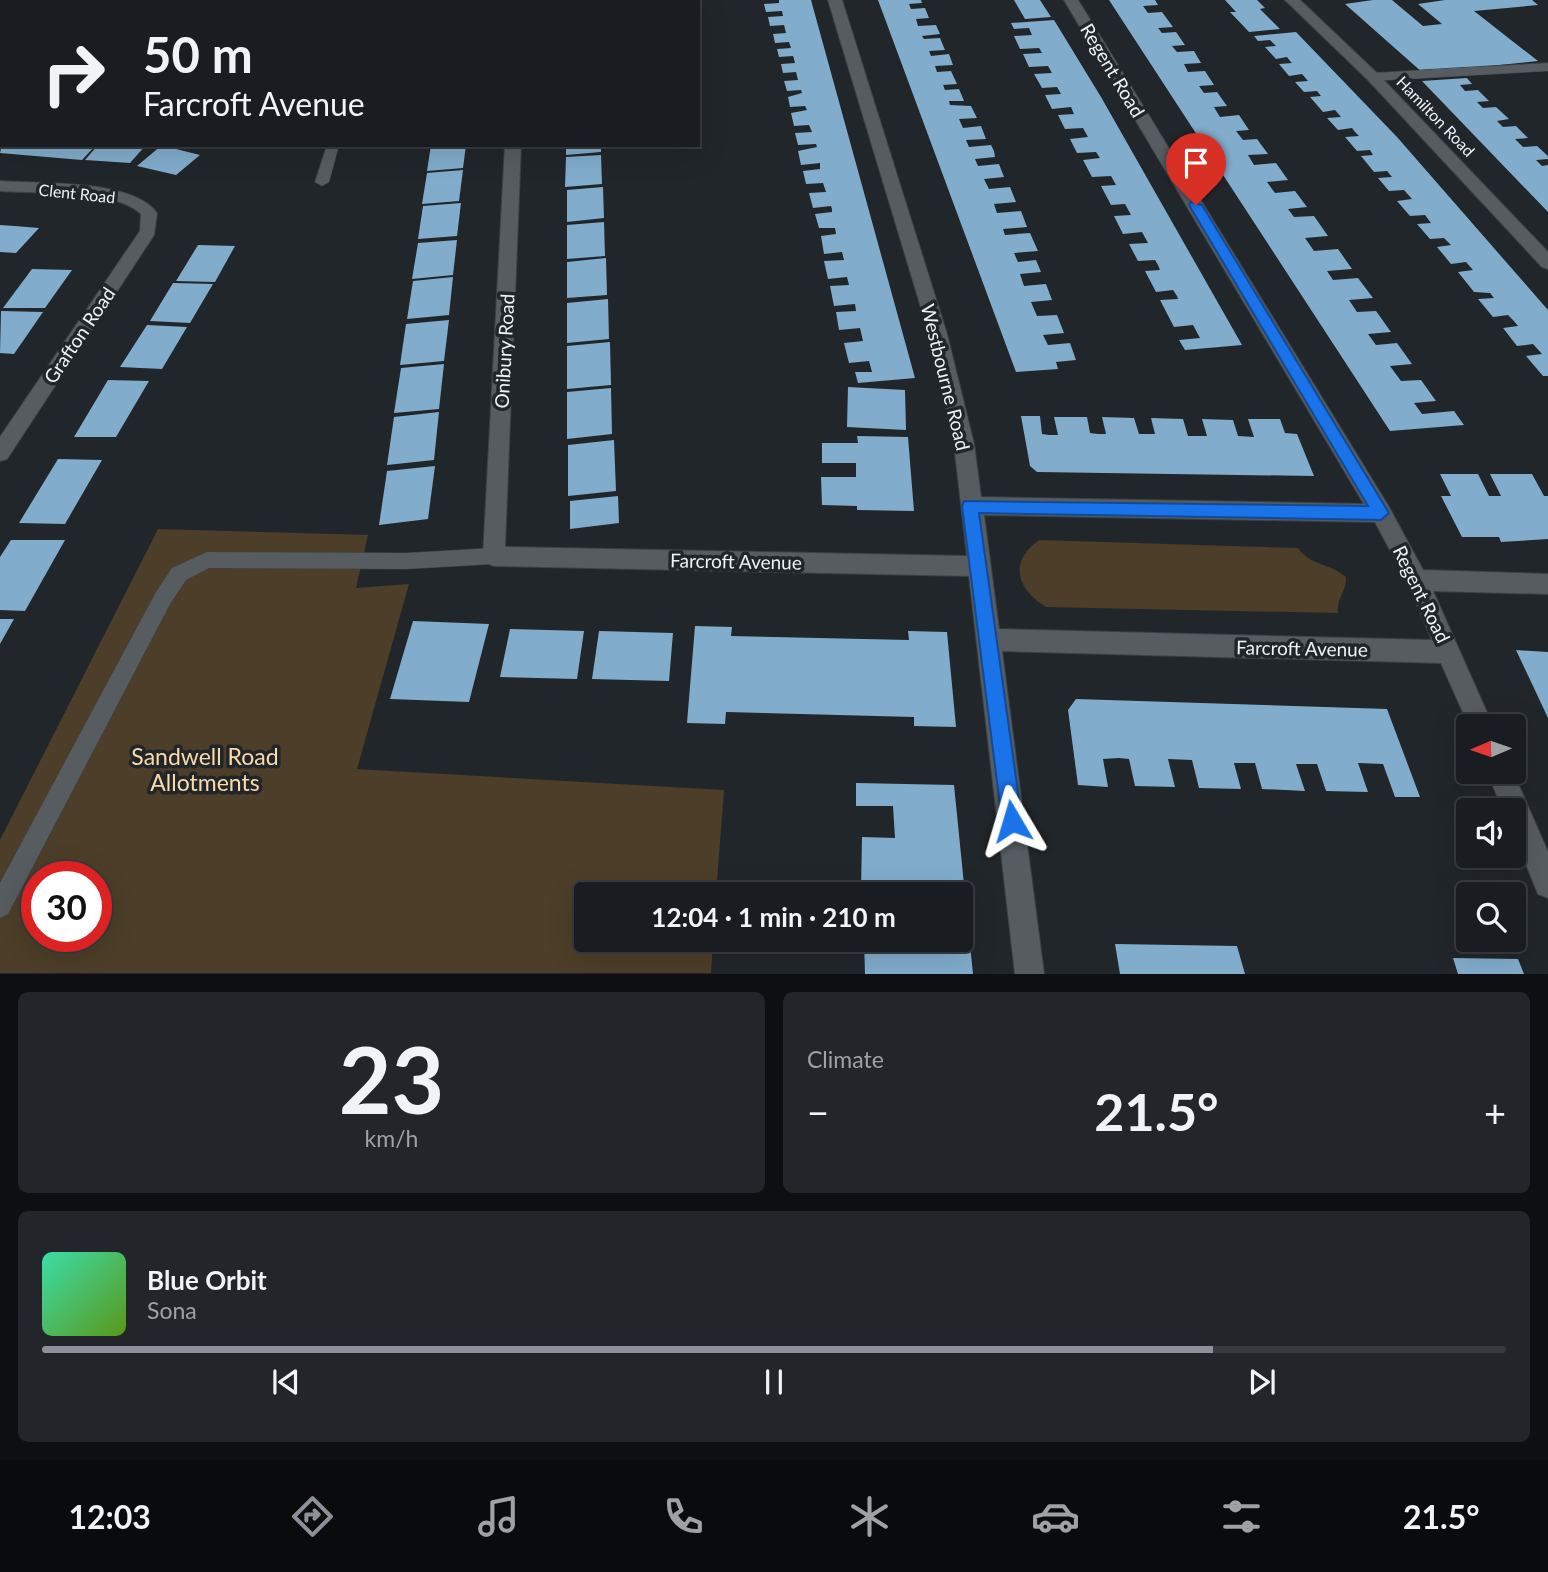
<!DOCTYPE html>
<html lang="en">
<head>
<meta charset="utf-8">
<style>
	:root { --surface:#191c20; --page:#222529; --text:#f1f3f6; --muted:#9fa1a5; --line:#373a3e; --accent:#8c9099 }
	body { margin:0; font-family:Lato,sans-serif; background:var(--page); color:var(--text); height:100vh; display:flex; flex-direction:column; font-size:26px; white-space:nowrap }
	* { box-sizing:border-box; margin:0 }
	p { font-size:23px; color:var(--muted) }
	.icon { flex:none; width:38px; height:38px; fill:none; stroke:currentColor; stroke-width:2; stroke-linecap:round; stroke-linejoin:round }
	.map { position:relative; height:974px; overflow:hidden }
	.panel { display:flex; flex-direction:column; gap:18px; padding:18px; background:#0e0f12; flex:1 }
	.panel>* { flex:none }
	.banner { position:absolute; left:0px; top:0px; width:700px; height:147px; box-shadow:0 7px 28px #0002,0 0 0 2px var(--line); background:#191c20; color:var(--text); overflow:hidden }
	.needle { width:46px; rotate:268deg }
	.fabs { position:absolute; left:1456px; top:714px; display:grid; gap:14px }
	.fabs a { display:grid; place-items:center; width:70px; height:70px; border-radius:7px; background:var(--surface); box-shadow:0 7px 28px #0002,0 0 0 2px var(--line); font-size:35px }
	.speed { position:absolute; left:21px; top:861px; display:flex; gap:14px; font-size:35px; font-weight:700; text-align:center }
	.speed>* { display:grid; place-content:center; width:91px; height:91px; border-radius:50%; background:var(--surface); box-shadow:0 7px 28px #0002,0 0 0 2px var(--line); line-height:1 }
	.speed .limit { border:10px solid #d22; background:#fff; color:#111 }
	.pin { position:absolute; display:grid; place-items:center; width:60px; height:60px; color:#fff; margin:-72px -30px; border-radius:50% 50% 50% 0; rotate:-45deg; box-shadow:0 0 7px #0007 }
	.pin .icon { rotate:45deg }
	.me { position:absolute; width:77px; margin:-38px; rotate:353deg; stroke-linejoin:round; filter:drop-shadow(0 0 5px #0008) }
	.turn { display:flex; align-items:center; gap:24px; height:147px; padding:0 28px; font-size:32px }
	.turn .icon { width:91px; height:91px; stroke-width:2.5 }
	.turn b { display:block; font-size:49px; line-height:60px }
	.big { font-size:52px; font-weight:700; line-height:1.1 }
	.panel .widget { flex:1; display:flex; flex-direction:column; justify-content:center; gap:10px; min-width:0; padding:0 24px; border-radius:10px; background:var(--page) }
	.panel .dial { align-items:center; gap:0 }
	.dial b { font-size:91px; line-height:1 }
	.song { display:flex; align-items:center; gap:21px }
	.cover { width:84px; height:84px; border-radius:10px; background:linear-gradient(135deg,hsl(160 70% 55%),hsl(90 70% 35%)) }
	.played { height:7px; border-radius:4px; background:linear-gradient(90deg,var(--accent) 80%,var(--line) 80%) }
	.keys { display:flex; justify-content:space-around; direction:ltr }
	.heat { display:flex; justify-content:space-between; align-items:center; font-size:38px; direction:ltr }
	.panel .tiles { flex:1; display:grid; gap:18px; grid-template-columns:1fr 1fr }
	.widget:last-child { grid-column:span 2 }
	.trip { position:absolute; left:574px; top:882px; width:399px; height:70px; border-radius:7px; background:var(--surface); box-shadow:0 7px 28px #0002,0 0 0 2px var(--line); font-weight:700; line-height:70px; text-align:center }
	.dock { display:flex; height:112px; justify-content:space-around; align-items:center; background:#0a0b0d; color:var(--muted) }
	.dock .icon { width:49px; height:49px }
	.dock .current { color:var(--accent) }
	.dock b { font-size:32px; color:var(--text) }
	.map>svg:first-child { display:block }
	.green { fill:#4c3e28; fill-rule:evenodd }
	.building { fill:#81accb }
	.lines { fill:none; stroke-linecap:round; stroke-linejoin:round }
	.lane-casing { stroke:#3c4144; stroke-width:1 }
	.street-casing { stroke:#3c4144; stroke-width:2 }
	.lane { fill:#565c60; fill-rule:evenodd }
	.street { fill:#565c60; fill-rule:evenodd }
	.route { fill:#1a73e8; stroke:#114b97; stroke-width:2 }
	.labels { text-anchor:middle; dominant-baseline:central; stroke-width:7; stroke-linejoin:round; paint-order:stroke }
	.far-street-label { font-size:16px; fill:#eff2f5; stroke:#21262a }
	.street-label { font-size:19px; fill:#eff2f5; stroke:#21262a }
	.near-park-label { font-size:23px; fill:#fcd9a7; stroke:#21262a }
</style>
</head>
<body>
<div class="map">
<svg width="1548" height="974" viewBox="0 0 1548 974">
	<rect width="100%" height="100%" fill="#21262a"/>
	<!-- green -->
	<g class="green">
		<path d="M158 529 368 535 356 588 409 584 357 769 724 790 716 894H586V940H713L711 973H0V840ZM37 877H96V936H37Z"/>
		<path d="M1039 540 1298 548C1311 566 1330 563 1346 577 1347 591 1336 599 1338 613L1046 607C1017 589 1008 562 1039 540Z"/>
	</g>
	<!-- building -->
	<g class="building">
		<polygon points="779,0 811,0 915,378 858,383 855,372 872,372 869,361 849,363 844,343 863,341 860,328 839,330 836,312 856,311 855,304 834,306 830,286 849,285 847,277 828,279 824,261 844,260 842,252 824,254 821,236 836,234 835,228 819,228 815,214 832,212 832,209 831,206 813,208 809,193 826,192 823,183 806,184 803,171 820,169 820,163 801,165 798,151 817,147 816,144 798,145 795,133 812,132 809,125 794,126 791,113 807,110 805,106 790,107 788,97 802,93 801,90 787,91 784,81 798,80 796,72 783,73 781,64 795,63 794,59 793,56 779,57 777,49 791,48 789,42 775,43 773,34 786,33 784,25 770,26 768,17 783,16 782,11 766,12 764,4 779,3"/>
		<polygon points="878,0 921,0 922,3 909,4 911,9 925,8 929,18 916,19 918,26 936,25 940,34 922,36 924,39 940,38 945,50 929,51 931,56 949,54 953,65 935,66 937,72 951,71 957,84 943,85 945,90 959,89 962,96 964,101 949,101 950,105 971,106 977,118 959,119 963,128 981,126 986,139 966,140 969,147 991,145 994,151 995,157 975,159 978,166 999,164 1004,177 984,179 989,189 1010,187 1016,202 994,204 997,213 1021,211 1027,227 1003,229 1005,235 1030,233 1038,251 1014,253 1018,262 1036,260 1041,272 1020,274 1024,286 1046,284 1052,300 1031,302 1037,316 1057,315 1064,333 1043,335 1048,345 1070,343 1076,360 1056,362 1058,369 1016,372"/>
		<polygon points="1014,0 1040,0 1051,17 1025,19"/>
		<polygon points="1109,0 1155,0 1158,5 1143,6 1148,13 1162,12 1173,27 1158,28 1162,33 1176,32 1185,45 1172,46 1177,52 1194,51 1201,63 1184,64 1188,72 1205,71 1214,85 1199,86 1204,93 1217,92 1227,106 1214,107 1220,117 1239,115 1249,130 1236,131 1243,140 1257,139 1268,154 1248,155 1254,165 1276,163 1288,180 1267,182 1275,193 1295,191 1307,207 1288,209 1294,217 1314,216 1328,236 1305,238 1314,251 1338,249 1352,269 1327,271 1333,280 1358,278 1373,298 1349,300 1357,312 1376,311 1391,332 1368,334 1376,345 1397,343 1412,364 1390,366 1401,381 1421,380 1436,401 1414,403 1422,414 1454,411 1464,425 1390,431"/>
		<polygon points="1225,0 1257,0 1265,8 1260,9 1280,29 1249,32 1230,12 1236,12"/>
		<polygon points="1373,0 1392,0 1423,26 1442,24 1418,4 1445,0 1532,0 1538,5 1474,11 1538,61 1423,73 1345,4"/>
		<polygon points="1054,20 1101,97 1242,345 1185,350 1179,340 1200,338 1193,325 1174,327 1160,300 1178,299 1177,296 1173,290 1156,292 1145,271 1160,270 1158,265 1155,260 1138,261 1129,244 1148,243 1142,232 1123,234 1114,216 1131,215 1125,204 1111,205 1101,186 1116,185 1111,176 1092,177 1083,160 1100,158 1096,152 1077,153 1070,139 1088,137 1083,128 1065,129 1058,115 1074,114 1071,107 1052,109 1045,95 1061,94 1057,87 1042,88 1034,74 1052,73 1048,66 1029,67 1023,54 1042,53 1039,48 1020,49 1014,36 1032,35 1029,28 1014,29 1011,23"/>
		<polygon points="1296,32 1397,137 1548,310 1548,376 1543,376 1526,356 1542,354 1533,344 1517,346 1503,328 1518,326 1513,320 1508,315 1493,317 1478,299 1494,298 1490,293 1474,292 1458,272 1473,270 1466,262 1451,264 1437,247 1451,245 1444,238 1430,239 1417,224 1431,223 1425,215 1410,216 1397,201 1412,199 1404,190 1389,191 1378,178 1392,177 1387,171 1374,172 1361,156 1373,155 1370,150 1357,151 1345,137 1359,136 1355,132 1352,128 1338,130 1327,118 1341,117 1335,110 1323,112 1310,97 1321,96 1317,91 1304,92 1295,82 1308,81 1302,74 1289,76 1279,64 1292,63 1290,61 1287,57 1276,59 1265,47 1276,46 1270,40 1258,41 1254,36"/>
		<polygon points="1467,78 1472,84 1460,85 1465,91 1478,90 1489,101 1477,102 1483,108 1496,107 1509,119 1497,121 1503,127 1516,126 1528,138 1515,139 1523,147 1537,146 1548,156 1548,159 1536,160 1542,166 1548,165 1548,212 1422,81"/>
		<polygon points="2,145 96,145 82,160 0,153"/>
		<polygon points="98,145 146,145 130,163 85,160"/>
		<polygon points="162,145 180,150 200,155 176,175 137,166"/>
		<polygon points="431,145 466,145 463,168 427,171"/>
		<polygon points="566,145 601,145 601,152 566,155"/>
		<polygon points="601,155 602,184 565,187 566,157"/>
		<polygon points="463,170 459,201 422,204 427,173"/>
		<polygon points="603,187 604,218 567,222 567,190"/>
		<polygon points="461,203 457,236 418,239 423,206"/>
		<polygon points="604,222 605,256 567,259 567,225"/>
		<polygon points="0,225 15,226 39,228 16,253 0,252"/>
		<polygon points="457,240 453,275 412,279 418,243"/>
		<polygon points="198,245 235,246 215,282 176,281"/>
		<polygon points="606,258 607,295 567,298 567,262"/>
		<polygon points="32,269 72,270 45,308 3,308"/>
		<polygon points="453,277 449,315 407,319 413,281"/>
		<polygon points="173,283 213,284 190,323 150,321"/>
		<polygon points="608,299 609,339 567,343 567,303"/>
		<polygon points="1,311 43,312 14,354 0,353"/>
		<polygon points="449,320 444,361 400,365 406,324"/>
		<polygon points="147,325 187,327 162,369 120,367"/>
		<polygon points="610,342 611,385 567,389 567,346"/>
		<polygon points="444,364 439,409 394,413 401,368"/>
		<polygon points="108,380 149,381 116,437 74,437"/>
		<polygon points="848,387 905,390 906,430 847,427"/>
		<polygon points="611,388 612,434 567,439 567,392"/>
		<polygon points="439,412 434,460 387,465 394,417"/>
		<polygon points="1021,416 1040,416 1042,434 1049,435 1058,435 1054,417 1087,417 1090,433 1098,434 1106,434 1102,417 1134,418 1139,434 1155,434 1151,418 1183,419 1188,436 1207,436 1202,419 1233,420 1238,436 1254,437 1248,419 1280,419 1285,433 1297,434 1314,476 1037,472 1030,466"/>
		<polygon points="857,436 908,437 914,511 857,510 857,506 822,505 821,477 856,477 856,463 822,463 822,443 858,443"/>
		<polygon points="614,440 616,491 568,496 568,445"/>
		<polygon points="58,459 102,460 65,524 19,523"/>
		<polygon points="435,466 428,519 379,525 387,471"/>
		<polygon points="1440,474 1478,474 1489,496 1501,496 1490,474 1532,474 1544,496 1548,496 1548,539 1501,542 1499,537 1462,537 1441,496 1451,496"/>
		<polygon points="618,496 619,523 570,529 570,501"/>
		<polygon points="11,540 65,540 25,611 0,610 0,557"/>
		<polygon points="0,619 14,619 0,644"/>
		<polygon points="413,621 489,624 469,702 390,699"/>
		<polygon points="695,626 732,627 731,636 909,640 908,631 947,632 956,727 914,726 914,717 726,712 725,724 687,723"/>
		<polygon points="510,629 584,631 577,679 500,677"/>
		<polygon points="599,631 673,633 669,681 592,679"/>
		<polygon points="1516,650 1548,652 1548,718 1533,686"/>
		<polygon points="1076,699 1387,709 1420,797 1395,797 1383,764 1358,763 1368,792 1326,791 1317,764 1296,764 1305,791 1262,789 1255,763 1234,763 1241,789 1199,788 1192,760 1168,759 1175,787 1135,786 1129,759 1119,758 1103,759 1108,787 1078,785 1068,710"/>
		<polygon points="856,783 954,785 973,974 865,974 864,940 961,940 961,894 899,894 899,891 861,890 862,837 895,838 893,806 856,806"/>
		<polygon points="1115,944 1237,946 1245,974 1120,974"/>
		<polygon points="1453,958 1518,959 1524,974 1458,974"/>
	</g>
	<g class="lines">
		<defs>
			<g id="lane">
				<rect x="364" y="0" width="10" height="2"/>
				<polygon points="1548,63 1548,71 1373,81 1367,77 1373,73"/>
				<polygon points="327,145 339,145 329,182 322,186 315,182"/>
				<polygon points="494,548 501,550 503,556 501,562 494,564 406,569 209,568 186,580 170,604 8,914 0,918 0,883 156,592 172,568 207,552 406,553"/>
			</g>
			<g id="street">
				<polygon points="102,0 116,0 101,2"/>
				<rect x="513" y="0" width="14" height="2"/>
				<path d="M828 0H842L947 334 974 444 981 497 1364 504 1064 0H1078L1389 507 1423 570 1548 574V594L1433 591 1493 726H1469L1441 663 1002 651 1044 974H1015L969 576 494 566 486 563 483 556 505 145H521L505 547 967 556 954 444 929 334ZM984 515 1375 522 1408 584 1432 640 999 629Z"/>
				<polygon points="1285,0 1300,0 1378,74 1548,252 1548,269 1542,267 1368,80"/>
				<polygon points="0,86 2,86 0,96"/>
				<path d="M0 181C40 184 133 179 157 213L154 235 7 459 0 461V437L140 231 141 214C116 189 36 194 0 191Z"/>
				<polygon points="1487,772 1513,772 1548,852 1548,898 1538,894 1514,835 1514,810 1503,810"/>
			</g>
		</defs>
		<!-- lane casing -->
		<use href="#lane" class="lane-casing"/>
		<!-- street casing -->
		<use href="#street" class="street-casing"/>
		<!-- lane -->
		<use href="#lane" class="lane"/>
		<!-- street -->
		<use href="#street" class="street"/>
	</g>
	<!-- route -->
	<polygon class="route" points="1191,202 1202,205 1389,513 1381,520 979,513 1022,821 1019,828 1012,831 1005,828 1002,821 962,506 964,501 1368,506 1189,205"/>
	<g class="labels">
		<!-- far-street labels -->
		<g class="far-street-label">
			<text transform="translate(1436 116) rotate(46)">Hamilton Road</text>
			<text transform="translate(77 193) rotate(6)">Clent Road</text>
		</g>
		<!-- street labels -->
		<g class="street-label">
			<text transform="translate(1113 70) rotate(59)">Regent Road</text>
			<text transform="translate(79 335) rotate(-56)">Grafton Road</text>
			<text transform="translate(504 351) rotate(-87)">Onibury Road</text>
			<text transform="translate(946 377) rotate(76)">Westbourne Road</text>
			<text transform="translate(736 561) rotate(1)">Farcroft Avenue</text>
			<text transform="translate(1422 594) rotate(64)">Regent Road</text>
			<text transform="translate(1302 648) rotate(1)">Farcroft Avenue</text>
		</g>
		<!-- near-park labels -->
		<g class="near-park-label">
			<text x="205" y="756">Sandwell Road<tspan x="205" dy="26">Allotments</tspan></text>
		</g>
	</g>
</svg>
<div class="fabs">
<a><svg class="needle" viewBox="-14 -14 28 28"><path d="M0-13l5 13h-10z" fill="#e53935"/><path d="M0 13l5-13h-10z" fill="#9fa1a5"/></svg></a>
<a><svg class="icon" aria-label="sound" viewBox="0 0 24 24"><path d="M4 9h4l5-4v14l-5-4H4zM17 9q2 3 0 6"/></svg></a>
<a><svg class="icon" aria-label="search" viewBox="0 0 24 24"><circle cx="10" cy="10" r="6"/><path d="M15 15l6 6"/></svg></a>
</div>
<div class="speed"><div class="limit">30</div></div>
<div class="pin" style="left:1196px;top:205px;background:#d93025"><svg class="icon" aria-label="arrive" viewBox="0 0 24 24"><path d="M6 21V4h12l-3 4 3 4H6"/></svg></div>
<svg class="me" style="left:1012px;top:821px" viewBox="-20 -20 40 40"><path d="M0-17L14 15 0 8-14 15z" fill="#1a73e8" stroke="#fff" stroke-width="4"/></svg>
<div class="trip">12:04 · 1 min · 210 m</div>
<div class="banner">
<div class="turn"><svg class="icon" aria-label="right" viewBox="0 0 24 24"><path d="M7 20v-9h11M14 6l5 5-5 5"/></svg><div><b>50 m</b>Farcroft Avenue</div></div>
</div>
</div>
<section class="panel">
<div class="tiles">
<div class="widget dial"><b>23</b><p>km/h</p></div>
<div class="widget"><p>Climate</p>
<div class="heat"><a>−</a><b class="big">21.5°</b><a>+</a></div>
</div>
<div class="widget">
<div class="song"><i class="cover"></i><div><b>Blue Orbit</b><p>Sona</p></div></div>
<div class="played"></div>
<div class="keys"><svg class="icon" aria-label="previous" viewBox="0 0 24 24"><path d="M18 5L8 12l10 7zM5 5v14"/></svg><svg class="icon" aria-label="pause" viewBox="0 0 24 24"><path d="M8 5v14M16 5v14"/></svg><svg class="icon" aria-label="next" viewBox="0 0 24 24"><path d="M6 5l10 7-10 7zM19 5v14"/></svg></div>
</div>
</div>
</section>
<nav class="dock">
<b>12:03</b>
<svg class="icon current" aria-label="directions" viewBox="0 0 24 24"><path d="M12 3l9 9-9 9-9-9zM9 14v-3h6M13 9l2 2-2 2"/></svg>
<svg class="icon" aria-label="music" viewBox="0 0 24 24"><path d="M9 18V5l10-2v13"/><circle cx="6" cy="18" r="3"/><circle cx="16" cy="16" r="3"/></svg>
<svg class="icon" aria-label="phone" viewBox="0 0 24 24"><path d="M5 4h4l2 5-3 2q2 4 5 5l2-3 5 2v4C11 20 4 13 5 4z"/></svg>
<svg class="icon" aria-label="climate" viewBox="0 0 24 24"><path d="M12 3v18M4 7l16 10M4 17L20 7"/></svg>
<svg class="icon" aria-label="car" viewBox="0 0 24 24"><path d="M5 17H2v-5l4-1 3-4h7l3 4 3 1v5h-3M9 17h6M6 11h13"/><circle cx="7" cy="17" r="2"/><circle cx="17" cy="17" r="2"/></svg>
<svg class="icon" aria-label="filters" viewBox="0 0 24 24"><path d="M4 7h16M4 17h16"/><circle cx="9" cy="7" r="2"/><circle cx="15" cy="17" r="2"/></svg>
<b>21.5°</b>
</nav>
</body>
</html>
